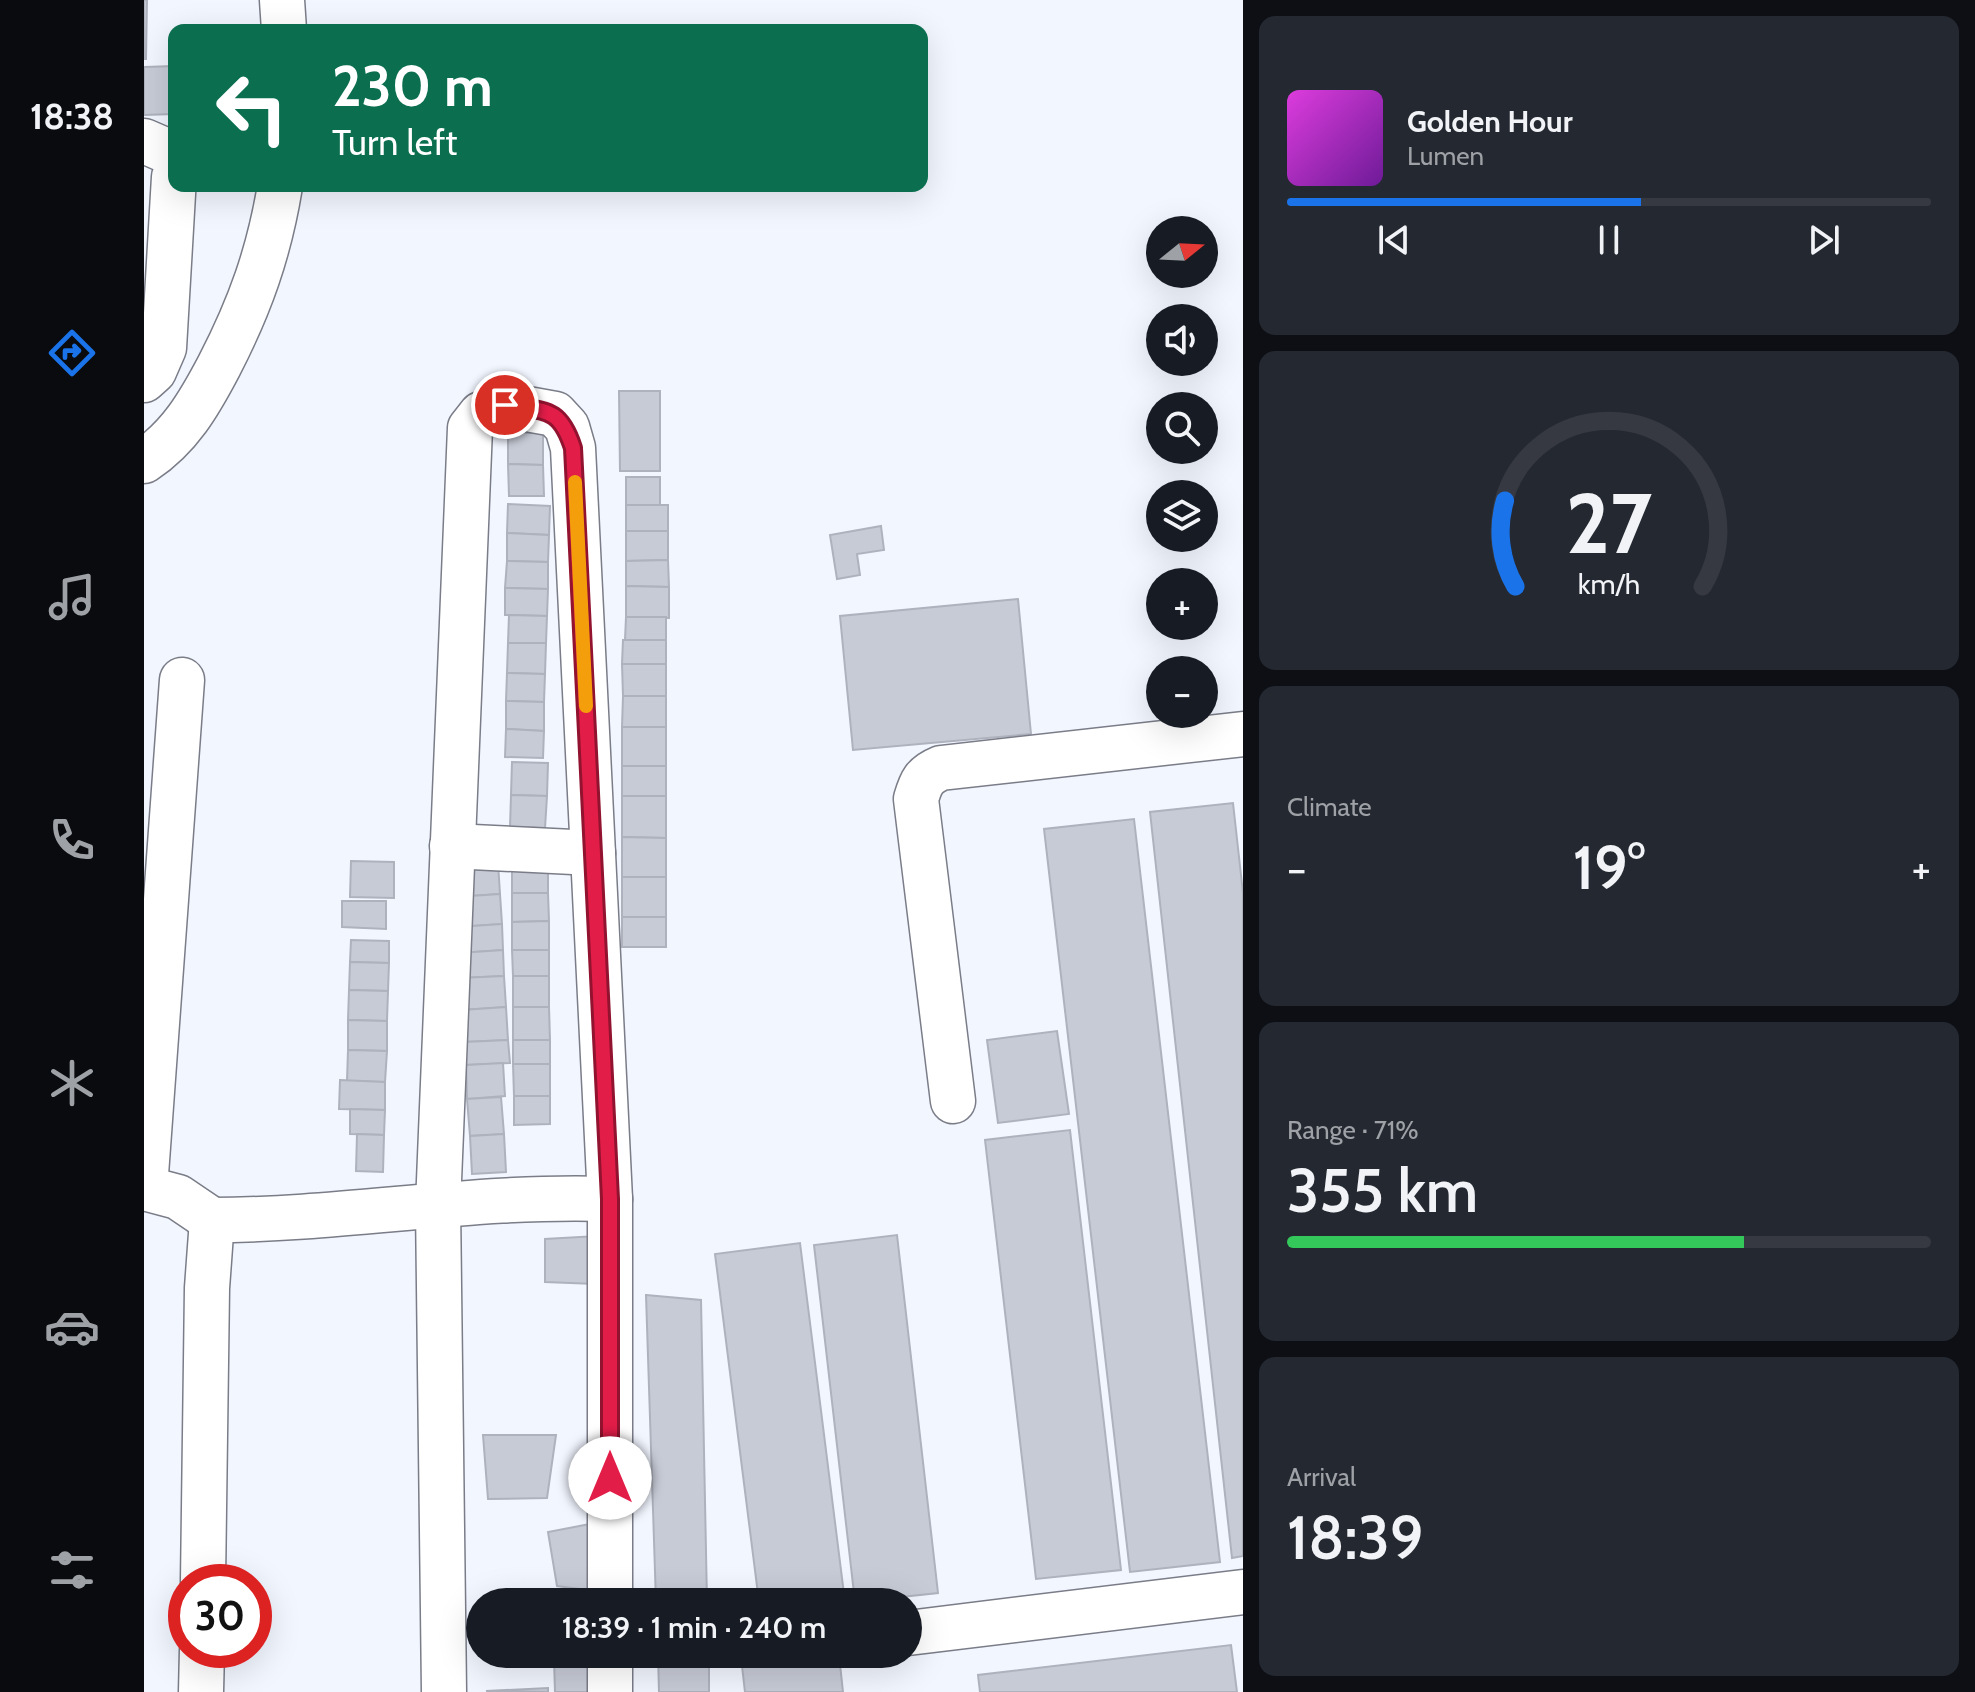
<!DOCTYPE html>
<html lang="en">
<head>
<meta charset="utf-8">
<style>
	:root { --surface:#171b24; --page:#242831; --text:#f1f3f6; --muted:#9ea1a6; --line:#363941; --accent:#1a73e8 }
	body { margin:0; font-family:Cabin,sans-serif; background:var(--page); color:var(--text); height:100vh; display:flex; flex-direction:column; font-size:30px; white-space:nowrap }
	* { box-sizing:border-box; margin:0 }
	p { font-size:26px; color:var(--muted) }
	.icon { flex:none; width:44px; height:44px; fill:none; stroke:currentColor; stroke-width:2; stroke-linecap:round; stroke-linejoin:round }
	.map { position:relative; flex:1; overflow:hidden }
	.details { display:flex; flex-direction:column; gap:16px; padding:16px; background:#0d0f14; width:732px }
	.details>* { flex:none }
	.banner { position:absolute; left:24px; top:24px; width:760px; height:168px; border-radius:16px; box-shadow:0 8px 32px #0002; background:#0b6e4f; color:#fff; overflow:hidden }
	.needle { width:52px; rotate:72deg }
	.controls { position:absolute; left:1002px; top:216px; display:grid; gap:16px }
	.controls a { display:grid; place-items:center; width:72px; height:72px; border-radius:50%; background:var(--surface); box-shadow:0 8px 32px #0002; font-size:40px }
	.speed { position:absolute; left:24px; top:1564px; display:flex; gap:16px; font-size:40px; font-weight:700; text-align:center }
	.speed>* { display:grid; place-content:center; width:104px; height:104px; border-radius:50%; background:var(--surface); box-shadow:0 8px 32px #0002; line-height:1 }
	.speed .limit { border:12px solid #d22; background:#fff; color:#111 }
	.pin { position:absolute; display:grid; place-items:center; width:68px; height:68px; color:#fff; margin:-34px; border:4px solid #fff; border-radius:50%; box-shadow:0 2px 8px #0007 }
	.me { position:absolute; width:88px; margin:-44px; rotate:0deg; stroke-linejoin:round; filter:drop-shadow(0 0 6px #0008) }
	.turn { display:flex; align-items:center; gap:28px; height:168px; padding:0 32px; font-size:36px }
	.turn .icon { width:104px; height:104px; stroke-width:2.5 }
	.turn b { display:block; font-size:56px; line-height:68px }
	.big { font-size:60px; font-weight:600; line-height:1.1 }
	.details .card { flex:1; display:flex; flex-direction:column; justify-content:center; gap:12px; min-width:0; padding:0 28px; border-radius:16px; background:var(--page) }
	.details .dial { align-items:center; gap:0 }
	.dial svg { height:208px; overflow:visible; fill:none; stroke:var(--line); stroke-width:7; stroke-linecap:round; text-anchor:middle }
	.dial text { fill:var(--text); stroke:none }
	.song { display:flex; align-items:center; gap:24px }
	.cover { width:96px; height:96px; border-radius:12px; background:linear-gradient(135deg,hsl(300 70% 55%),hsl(280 70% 35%)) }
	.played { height:8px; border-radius:4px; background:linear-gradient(90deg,var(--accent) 55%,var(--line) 55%) }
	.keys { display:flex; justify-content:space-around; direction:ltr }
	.heat { display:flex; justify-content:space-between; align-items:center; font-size:44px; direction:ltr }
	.charge { height:12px; border-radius:6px; background:linear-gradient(90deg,#34c759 71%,var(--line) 0) }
	.trip { position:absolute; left:322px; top:1588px; width:456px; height:80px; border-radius:40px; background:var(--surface); box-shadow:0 8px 32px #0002; font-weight:600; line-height:80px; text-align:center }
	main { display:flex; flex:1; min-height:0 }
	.tabs { display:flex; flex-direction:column; width:144px; justify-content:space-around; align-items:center; background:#090b0e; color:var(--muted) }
	.tabs .icon { width:56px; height:56px }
	.tabs .selected { color:var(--accent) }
	.tabs b { font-size:36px; color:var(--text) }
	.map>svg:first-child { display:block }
	.building { fill:#c7cbd6; stroke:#aeb2bd; stroke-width:2 }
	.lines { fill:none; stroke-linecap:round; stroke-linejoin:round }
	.minor-casing { stroke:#7a7d88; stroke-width:47 }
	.minor { stroke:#fff; stroke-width:44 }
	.route-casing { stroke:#92132f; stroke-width:20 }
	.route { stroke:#e11d48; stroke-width:14 }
	.slow { stroke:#f59e0b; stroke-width:14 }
</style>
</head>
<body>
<main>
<nav class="tabs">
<b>18:38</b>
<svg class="icon selected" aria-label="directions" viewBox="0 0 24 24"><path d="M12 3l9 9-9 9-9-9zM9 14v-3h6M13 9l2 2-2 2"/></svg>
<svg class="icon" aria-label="music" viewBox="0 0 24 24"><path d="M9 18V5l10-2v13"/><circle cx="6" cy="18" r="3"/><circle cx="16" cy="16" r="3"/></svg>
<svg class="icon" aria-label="phone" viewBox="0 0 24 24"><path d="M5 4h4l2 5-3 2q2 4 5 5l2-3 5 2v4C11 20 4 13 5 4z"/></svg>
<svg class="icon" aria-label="climate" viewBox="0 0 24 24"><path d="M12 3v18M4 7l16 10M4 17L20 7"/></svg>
<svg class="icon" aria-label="car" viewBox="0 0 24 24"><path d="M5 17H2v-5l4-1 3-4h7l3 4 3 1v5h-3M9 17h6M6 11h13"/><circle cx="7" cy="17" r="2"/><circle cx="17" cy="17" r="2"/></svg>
<svg class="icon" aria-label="filters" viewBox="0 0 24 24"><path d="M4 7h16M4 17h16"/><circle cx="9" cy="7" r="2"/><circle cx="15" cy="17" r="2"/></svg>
</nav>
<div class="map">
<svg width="1099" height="1692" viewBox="0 0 1099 1692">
	<rect width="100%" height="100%" fill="#f2f6ff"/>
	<!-- building -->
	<g class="building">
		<polygon points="0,0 3,0 2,59 0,59"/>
		<polygon points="30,66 30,114 0,115 0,67"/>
		<polygon points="475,391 516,391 516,471 476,471"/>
		<polygon points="364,433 399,433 399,465 364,464"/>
		<polygon points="364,464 399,465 400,496 365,496"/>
		<rect x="482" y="477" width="34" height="28"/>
		<polygon points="364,504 406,506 405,535 363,533"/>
		<rect x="482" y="505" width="42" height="26"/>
		<polygon points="737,526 740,550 713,554 716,575 693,579 686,535"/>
		<polygon points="482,531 524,531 524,560 482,561"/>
		<polygon points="363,533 405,535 404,562 363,561"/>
		<polygon points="524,560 525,587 482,586 482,561"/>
		<polygon points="363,561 404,562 404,589 361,588"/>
		<polygon points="482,586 525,587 525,618 482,617"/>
		<polygon points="361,588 404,589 403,616 361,615"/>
		<polygon points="874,599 887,734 709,750 696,616"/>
		<polygon points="365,615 403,616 402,643 364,643"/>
		<polygon points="482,617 522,617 522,640 481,640"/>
		<polygon points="479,640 522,640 522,664 478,664"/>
		<polygon points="364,643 402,643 401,674 363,673"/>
		<polygon points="478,664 522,664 522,696 479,696"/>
		<polygon points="363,673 401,674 400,702 362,701"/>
		<polygon points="479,696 522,696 522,727 478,727"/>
		<polygon points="362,701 400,702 400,731 362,729"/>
		<rect x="478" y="727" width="44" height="39"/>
		<polygon points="362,729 400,731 399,758 361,757"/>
		<polygon points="368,762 404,763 403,796 367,795"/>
		<rect x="478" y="766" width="44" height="30"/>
		<polygon points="367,795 403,796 401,828 366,827"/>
		<polygon points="478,796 522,796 522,838 478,837"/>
		<polygon points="1089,803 1099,893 1099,1556 1088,1558 1006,812"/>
		<polygon points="990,819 1076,1562 986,1572 900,829"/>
		<polygon points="478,837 522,838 522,877 478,877"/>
		<rect x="368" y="860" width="36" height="33"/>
		<polygon points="207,861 250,862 250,898 206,897"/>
		<polygon points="354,863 356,894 311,897 310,865"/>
		<rect x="478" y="877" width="44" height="40"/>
		<polygon points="368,893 404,893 405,921 368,922"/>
		<polygon points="356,894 358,924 313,927 311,897"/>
		<polygon points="198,901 242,901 242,929 198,927"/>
		<rect x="478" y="917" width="44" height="30"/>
		<polygon points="405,921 405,950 368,950 368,922"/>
		<polygon points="358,924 359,950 315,953 313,927"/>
		<polygon points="207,940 245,941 245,963 206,962"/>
		<polygon points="359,950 360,976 316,978 315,953"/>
		<polygon points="368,950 405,950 405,976 369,976"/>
		<polygon points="206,962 245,963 244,991 205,990"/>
		<polygon points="360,976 362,1007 318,1010 316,978"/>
		<rect x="369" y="976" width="36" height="31"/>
		<polygon points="205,990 244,991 243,1021 204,1020"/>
		<polygon points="362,1007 364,1040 320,1042 318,1010"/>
		<polygon points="369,1007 405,1007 406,1040 369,1040"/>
		<polygon points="204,1020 243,1021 243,1051 204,1050"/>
		<polygon points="913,1031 925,1114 854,1123 843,1040"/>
		<polygon points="364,1040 366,1063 322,1065 320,1042"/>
		<rect x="369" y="1040" width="37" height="24"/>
		<polygon points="204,1050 243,1051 241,1082 203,1081"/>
		<polygon points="359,1063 361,1096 323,1099 322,1065"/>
		<polygon points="369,1064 406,1064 406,1096 370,1096"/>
		<polygon points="196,1080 241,1082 241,1110 195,1109"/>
		<polygon points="370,1096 406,1096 406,1124 370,1125"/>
		<polygon points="357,1097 360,1134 326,1136 323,1099"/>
		<polygon points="206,1109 241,1110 240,1135 206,1134"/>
		<polygon points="926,1130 977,1570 892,1579 841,1140"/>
		<polygon points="213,1134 240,1135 239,1172 212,1171"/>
		<polygon points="360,1134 362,1172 328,1174 326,1136"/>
		<polygon points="753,1235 794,1593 711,1602 670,1245"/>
		<polygon points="453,1236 451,1284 401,1282 401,1239"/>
		<polygon points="656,1243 701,1602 615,1602 571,1254"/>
		<polygon points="502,1295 557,1300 563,1602 512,1602"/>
		<polygon points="339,1435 412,1435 403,1498 344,1499"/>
		<polygon points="451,1523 459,1592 413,1586 404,1532"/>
		<polygon points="1087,1645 1093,1692 836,1692 834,1675"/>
		<polygon points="514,1654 565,1654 565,1692 515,1692"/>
		<polygon points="695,1655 699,1692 601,1692 598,1666"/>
		<polygon points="451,1656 454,1692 411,1692 410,1659"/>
		<polygon points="404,1688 404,1692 342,1691"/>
	</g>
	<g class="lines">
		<defs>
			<g id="minor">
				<polyline points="138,0 140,30"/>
				<polyline points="0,141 30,154"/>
				<polyline points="0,380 10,371 20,348 30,177"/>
				<path d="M0 461C36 437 55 404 75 366 106 306 125 253 136 186"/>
				<polyline points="308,846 449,853"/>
				<path d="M809 1101 772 799C777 782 780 775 797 768L1099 734"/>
				<polyline points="0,1188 34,1197 68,1220"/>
				<polyline points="1,1188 38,680"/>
				<path d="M59 1582 63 1288 68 1220C201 1220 333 1194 466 1199"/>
				<polyline points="764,1633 1099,1592"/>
				<polyline points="466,1654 466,1692"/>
				<polyline points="57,1692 58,1650"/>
				<polyline points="300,1692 294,1205 326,428 337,414 361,405 411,414 423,427 429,448 466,1199 466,1602"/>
			</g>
		</defs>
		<!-- minor casing -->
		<use href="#minor" class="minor-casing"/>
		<!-- minor -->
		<use href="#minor" class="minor"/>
	</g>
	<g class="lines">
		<defs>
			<path id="route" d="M361 405C400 412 415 405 429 448L466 1199V1478"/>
		</defs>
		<!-- route casing -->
		<use href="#route" class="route-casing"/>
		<!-- route -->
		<use href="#route" class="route"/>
		<!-- slow -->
		<polyline class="slow" points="431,482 442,706"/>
	</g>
</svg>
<div class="controls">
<a><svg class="needle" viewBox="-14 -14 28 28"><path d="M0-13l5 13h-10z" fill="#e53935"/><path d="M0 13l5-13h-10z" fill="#9ea1a6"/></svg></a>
<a><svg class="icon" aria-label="sound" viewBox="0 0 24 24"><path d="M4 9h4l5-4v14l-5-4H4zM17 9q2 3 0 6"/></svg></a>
<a><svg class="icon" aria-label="search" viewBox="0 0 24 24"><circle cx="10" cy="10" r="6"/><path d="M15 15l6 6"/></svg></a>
<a><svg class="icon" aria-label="layers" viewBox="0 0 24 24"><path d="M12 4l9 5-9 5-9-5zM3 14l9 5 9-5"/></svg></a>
<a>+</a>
<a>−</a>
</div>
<div class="speed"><div class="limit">30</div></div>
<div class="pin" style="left:361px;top:405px;background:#d93025"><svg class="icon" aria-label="arrive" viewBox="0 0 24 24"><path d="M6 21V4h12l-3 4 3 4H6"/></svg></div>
<svg class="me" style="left:466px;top:1478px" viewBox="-20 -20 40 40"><circle r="19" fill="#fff"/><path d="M0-13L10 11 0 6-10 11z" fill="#e11d48"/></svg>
<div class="trip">18:39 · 1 min · 240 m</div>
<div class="banner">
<div class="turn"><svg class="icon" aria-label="left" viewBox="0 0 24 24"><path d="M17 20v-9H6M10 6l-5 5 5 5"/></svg><div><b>230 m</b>Turn left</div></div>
</div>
</div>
<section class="details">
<div class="card">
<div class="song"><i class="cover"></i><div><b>Golden Hour</b><p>Lumen</p></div></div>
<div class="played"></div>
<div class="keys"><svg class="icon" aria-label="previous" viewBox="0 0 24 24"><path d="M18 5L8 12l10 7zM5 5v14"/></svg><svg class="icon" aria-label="pause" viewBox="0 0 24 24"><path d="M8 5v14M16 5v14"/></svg><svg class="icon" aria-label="next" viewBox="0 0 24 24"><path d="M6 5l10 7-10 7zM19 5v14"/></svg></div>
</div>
<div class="card dial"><svg viewBox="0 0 100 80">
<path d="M14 69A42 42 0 1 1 86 69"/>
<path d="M14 69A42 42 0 0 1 10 36" stroke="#1a73e8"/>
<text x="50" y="56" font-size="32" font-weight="700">27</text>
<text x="50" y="72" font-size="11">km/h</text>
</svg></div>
<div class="card"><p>Climate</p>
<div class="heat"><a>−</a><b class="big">19°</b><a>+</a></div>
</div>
<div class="card"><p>Range · 71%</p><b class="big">355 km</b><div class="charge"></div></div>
<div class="card"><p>Arrival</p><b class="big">18:39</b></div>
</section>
</main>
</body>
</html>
